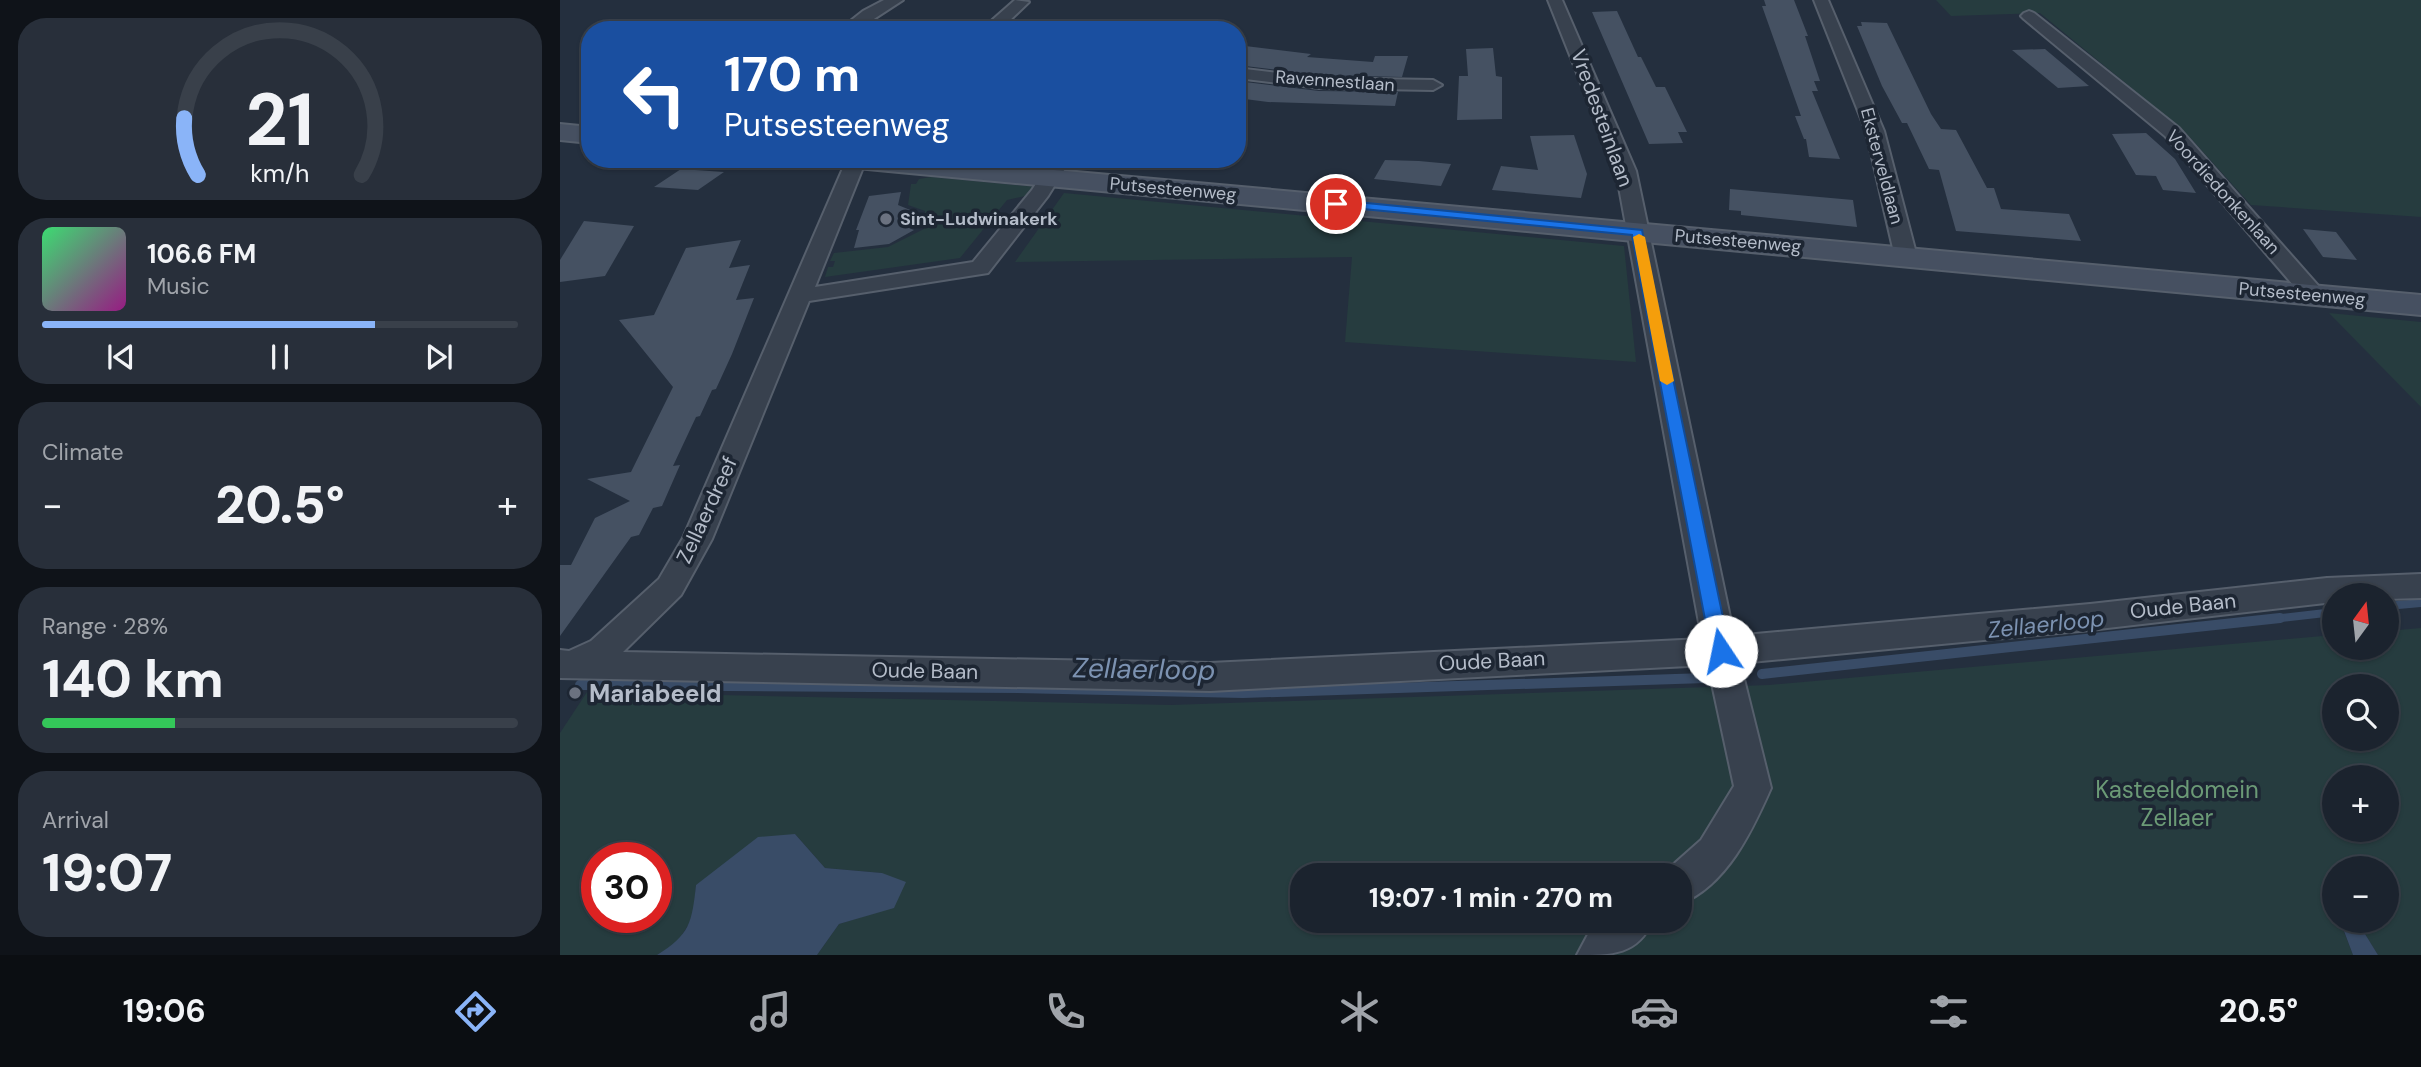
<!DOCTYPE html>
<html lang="en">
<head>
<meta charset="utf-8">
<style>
	:root { --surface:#1b232e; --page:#282f3a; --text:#f1f3f6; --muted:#a0a4aa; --line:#39404a; --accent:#8ab4f8 }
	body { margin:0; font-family:"DM Sans",sans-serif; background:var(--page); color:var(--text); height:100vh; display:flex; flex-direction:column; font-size:26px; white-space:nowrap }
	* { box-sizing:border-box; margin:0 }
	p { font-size:23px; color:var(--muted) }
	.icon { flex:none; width:38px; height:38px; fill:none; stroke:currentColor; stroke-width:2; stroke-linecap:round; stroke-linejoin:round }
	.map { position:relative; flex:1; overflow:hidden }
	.panel { display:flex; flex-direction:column; gap:18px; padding:18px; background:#0f1319; width:560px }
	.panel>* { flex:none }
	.top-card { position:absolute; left:21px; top:21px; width:665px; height:147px; border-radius:28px; box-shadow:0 2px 5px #0004,0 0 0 2px var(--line); background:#1a4fa0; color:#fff; overflow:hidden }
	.needle { width:46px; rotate:15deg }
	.tools { position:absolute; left:1762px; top:583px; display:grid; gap:14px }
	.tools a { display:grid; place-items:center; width:77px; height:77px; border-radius:50%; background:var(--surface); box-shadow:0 2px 5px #0004,0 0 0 2px var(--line); font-size:35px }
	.speed { position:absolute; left:21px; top:842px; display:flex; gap:14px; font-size:35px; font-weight:700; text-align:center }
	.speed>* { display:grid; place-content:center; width:91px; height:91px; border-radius:50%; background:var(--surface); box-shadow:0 2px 5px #0004,0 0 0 2px var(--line); line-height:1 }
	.speed .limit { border:10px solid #d22; background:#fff; color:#111 }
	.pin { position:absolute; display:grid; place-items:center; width:60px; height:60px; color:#fff; margin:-30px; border:4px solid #fff; border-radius:50%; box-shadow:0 2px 7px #0007 }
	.me { position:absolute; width:77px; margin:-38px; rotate:349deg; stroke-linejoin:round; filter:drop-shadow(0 0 5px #0008) }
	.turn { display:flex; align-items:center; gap:24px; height:147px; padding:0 28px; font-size:32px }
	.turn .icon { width:91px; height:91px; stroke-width:2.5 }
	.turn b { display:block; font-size:49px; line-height:60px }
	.big { font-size:52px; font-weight:800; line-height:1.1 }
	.panel .widget { flex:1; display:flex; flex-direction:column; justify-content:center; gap:10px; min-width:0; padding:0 24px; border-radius:28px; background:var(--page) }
	.panel .dial { align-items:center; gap:0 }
	.dial svg { height:182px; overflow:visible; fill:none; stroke:var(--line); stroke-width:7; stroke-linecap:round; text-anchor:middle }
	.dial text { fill:var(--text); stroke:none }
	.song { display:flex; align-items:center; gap:21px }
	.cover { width:84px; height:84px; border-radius:10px; background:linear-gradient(135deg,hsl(140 70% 55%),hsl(310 70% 35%)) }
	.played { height:7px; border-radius:4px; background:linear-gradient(90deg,var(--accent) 70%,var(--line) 70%) }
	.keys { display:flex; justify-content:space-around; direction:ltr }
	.heat { display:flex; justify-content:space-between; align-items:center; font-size:38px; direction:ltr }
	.charge { height:10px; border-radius:5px; background:linear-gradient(90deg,#34c759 28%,var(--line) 0) }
	.trip { position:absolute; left:730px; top:863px; width:402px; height:70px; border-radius:28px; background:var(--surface); box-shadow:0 2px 5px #0004,0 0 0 2px var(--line); font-weight:800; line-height:70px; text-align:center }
	.dock { display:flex; height:112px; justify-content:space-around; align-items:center; background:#0b0e12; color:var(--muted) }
	.dock .icon { width:49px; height:49px }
	.dock .active { color:var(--accent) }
	.dock b { font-size:32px; color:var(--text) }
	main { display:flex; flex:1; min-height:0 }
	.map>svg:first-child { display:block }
	.green { fill:#263c3f; fill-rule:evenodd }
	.water { fill:#394c67 }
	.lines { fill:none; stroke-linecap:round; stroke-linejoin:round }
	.stream-far1 { stroke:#394c67; stroke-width:8 }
	.stream { stroke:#394c67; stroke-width:10 }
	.building { fill:#455162 }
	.street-casing { stroke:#565f6c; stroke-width:4 }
	.secondary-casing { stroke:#565f6c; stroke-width:4 }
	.street { fill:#38414e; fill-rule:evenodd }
	.secondary { fill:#465061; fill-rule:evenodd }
	.route { fill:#1a73e8; stroke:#114b97; stroke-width:2 }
	.slow { fill:#f59e0b }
	.worship-dot { fill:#6b7280; stroke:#1d2633; stroke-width:2.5 }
	.labels { text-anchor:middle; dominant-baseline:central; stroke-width:7; stroke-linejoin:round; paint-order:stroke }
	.far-street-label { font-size:18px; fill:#b4bcc9; stroke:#1d2633 }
	.far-poi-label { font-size:18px; font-weight:bold; fill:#b4bcc9; stroke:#1d2633; text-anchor:start }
	.street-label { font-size:21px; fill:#b4bcc9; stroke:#1d2633 }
	.water-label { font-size:23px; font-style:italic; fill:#7c92b1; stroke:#1d2633 }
	.near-poi-label { font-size:24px; font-weight:bold; fill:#b4bcc9; stroke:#1d2633; text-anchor:start }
	.near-park-label { font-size:24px; fill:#6b9a76; stroke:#1d2633 }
	.near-water-label { font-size:28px; font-style:italic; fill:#7c92b1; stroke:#1d2633 }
</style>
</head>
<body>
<main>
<section class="panel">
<div class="widget dial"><svg viewBox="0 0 100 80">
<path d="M14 69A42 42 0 1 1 86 69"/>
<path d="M14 69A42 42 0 0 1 8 44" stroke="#8ab4f8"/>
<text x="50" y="56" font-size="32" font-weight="700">21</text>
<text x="50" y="72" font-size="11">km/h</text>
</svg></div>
<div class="widget">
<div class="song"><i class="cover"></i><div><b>106.6 FM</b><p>Music</p></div></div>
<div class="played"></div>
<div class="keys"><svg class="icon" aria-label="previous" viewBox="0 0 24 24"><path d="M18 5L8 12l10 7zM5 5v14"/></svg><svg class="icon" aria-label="pause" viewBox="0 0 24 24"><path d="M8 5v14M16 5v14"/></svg><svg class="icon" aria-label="next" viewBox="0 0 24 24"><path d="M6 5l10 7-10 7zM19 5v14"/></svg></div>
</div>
<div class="widget"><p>Climate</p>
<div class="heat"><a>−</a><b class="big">20.5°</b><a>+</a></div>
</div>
<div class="widget"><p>Range · 28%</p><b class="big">140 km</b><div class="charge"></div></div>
<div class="widget"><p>Arrival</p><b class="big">19:07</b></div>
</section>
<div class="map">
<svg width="1861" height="955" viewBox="0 0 1861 955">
	<rect width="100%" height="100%" fill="#242f3e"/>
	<!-- green -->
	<g class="green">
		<polygon points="1376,0 1861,0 1861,217 1691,205 1625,132 1480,13 1391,16"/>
		<polygon points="371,177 476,187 470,195 447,200 400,258 265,277 268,267 273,267 275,261 270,261 274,253 328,247 364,229 365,211 348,205 351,184 356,184 359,179"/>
		<polygon points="504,193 1064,246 1076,362 785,342 792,257 455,262"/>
		<polygon points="1769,313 1861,322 1861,407"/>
		<path d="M1861 628V955H1818L1797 921 1827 920V868H1774V920L1790 921 1781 924 1793 955H257L279 924 334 907 322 873 265 868 235 834 136 885 133 917 117 943 97 955H0V733L27 692 611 705 1209 685 1774 635V648H1827V631ZM1774 686H1827V738H1774ZM1774 777H1827V830H1774ZM37 858H96V917H37ZM742 875H1120V920H742Z"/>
	</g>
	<!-- water -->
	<g class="water">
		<path d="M235 834 265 868 322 873 346 882 334 908 279 924 257 955H97C130 935 132 922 136 885L198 837Z"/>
		<polygon points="1790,921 1797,921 1818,955 1793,955 1781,923"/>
	</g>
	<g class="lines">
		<!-- stream-far1 -->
		<g class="stream-far1">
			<polyline points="1827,606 1861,603"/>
			<polyline points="1704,620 1774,612"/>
		</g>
		<!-- stream -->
		<g class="stream">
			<polyline points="1202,674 1720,618"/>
			<polyline points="20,685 457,688 683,693 1146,678"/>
		</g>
	</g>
	<!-- building -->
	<g class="building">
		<polygon points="1204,0 1234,0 1248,36 1245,36 1260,81 1254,81 1258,91 1252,91 1280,159 1249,157 1246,139 1244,139 1235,116 1241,116 1202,6 1206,6"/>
		<polygon points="1057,11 1078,57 1081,57 1096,87 1105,87 1127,132 1118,132 1123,143 1089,144 1032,12"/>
		<polygon points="1301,22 1327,23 1371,114 1381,129 1396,130 1427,188 1434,188 1441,209 1509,214 1521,241 1396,231 1379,170 1369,169 1347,123 1342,123 1322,86 1297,26 1302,26"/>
		<polygon points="677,45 751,54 747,57 813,62 815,56 848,56 842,77 759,75 677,65"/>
		<polygon points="933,48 936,76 942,77 942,119 897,120 899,76 908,76 906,49"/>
		<polygon points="1485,49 1529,86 1498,88 1452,50"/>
		<polygon points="677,81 759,91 838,92 835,106 708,102 677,98"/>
		<polygon points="1586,133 1615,159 1636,193 1603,190 1596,176 1576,175 1552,134"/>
		<polygon points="1014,135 1027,174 1021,198 932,190 941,166 978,170 970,136"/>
		<polygon points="825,160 859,161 891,164 881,186 814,179"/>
		<polygon points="121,169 164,172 138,190 94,187"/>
		<polygon points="1170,189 1293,200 1297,227 1181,215 1181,211 1169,210"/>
		<polygon points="341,192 338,205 360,214 349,220 358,223 349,228 354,230 329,244 294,248 299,230 296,230 309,196"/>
		<polygon points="24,221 74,226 45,276 0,282 0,260"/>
		<polygon points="1743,229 1776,232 1797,260 1763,257"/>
		<polygon points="181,240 169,268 190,265 176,300 194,298 172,354 156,389 152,390 140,416 136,417 113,466 120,465 102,506 93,508 79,535 71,537 0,636 0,565 11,565 35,518 70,501 27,479 71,472 113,387 59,320 94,315 126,248"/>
	</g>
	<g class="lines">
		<defs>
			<g id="street">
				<polygon points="324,0 343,0 297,30 279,30 303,11"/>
				<polygon points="455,0 469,2 447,23 466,27 468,30 430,28 427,25 430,22"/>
				<path d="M988 0H1002L1076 171 1174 636 1530 604 1767 578 1861 574V598L1827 599V595H1774V602L1530 630 1180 663 1211 788C1192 831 1167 885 1120 904V875H1105L1106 871 1141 840 1174 786 1148 665 650 691 0 678V650L9 651 31 641 99 579 123 538 287 159 306 160 255 287 413 262 472 190 492 159H511L488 196 428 273 249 301 152 539 121 595 63 652 650 663 1142 639 1056 171Z"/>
				<polygon points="1254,0 1268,0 1324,131 1357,257 1354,262 1338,262 1335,257 1306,131"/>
				<polygon points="1469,11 1474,13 1619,128 1762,290 1765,295 1762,300 1746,300 1605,136 1464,19 1461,16 1464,13"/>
				<polygon points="677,68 759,78 873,80 882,85 873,90 759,88 677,78"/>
				<path d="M1040 920H1093C1078 955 1052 955 1017 955L1032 927Z"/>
			</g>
			<g id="secondary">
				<polygon points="0,124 30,127 30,143 0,140"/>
				<polygon points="273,159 375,159 1861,295 1861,315 286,167 277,165"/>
			</g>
		</defs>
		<!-- street casing -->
		<use href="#street" class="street-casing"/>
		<!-- secondary casing -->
		<use href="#secondary" class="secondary-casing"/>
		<!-- street -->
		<use href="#street" class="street"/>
		<!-- secondary -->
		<use href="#secondary" class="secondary"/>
	</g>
	<!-- route -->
	<polygon class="route" points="776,200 1082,230 1170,651 1167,656 1161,659 1154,656 1151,651 1072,235 772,206 770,204"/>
	<!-- slow -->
	<polygon class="slow" points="1079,234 1085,237 1114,381 1107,385 1100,381 1073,237"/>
	<!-- markers -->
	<g class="worship-dot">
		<circle cx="326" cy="219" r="7"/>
		<circle cx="15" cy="693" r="7"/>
	</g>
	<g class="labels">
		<!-- far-street labels -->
		<g class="far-street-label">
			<text transform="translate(775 81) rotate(4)">Ravennestlaan</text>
			<text transform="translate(1322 166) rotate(75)">Eksterveldlaan</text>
			<text transform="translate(613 189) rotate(5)">Putsesteenweg</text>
			<text transform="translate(1663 192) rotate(48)">Voordiedonkenlaan</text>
			<text transform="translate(1178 241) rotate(5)">Putsesteenweg</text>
			<text transform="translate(1742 294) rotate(5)">Putsesteenweg</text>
		</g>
		<!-- far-poi labels -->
		<g class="far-poi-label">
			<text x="340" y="219">Sint-Ludwinakerk</text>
		</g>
		<!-- street labels -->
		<g class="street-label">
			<text transform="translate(1042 118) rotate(70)">Vredesteinlaan</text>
			<text transform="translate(147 510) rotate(-65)">Zellaerdreef</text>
			<text transform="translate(1623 606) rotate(-6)">Oude Baan</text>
			<text transform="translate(932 661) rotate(-3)">Oude Baan</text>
			<text transform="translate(365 671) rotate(1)">Oude Baan</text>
		</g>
		<!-- water labels -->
		<g class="water-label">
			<text transform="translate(1486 624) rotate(-6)">Zellaerloop</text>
		</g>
		<!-- near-poi labels -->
		<g class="near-poi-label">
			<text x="29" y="693">Mariabeeld</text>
		</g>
		<!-- near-park labels -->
		<g class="near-park-label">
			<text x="1617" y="789">Kasteeldomein<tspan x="1617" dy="28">Zellaer</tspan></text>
		</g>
		<!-- near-water labels -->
		<g class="near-water-label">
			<text transform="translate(584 669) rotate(1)">Zellaerloop</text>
		</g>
	</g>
</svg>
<div class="tools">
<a><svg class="needle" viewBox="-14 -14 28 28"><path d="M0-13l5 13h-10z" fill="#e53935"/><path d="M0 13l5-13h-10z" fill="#a0a4aa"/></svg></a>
<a><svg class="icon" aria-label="search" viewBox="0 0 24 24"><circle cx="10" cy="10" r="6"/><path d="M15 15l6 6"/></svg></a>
<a>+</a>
<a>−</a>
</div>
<div class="speed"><div class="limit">30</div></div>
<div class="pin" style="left:776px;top:204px;background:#d93025"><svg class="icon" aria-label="arrive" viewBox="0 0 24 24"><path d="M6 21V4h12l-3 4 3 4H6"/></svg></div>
<svg class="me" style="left:1161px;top:651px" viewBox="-20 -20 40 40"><circle r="19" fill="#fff"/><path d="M0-13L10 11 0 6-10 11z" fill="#1a73e8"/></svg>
<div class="trip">19:07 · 1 min · 270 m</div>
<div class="top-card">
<div class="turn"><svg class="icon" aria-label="left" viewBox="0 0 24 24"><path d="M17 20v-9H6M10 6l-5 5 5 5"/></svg><div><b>170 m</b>Putsesteenweg</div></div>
</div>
</div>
</main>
<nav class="dock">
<b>19:06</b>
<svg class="icon active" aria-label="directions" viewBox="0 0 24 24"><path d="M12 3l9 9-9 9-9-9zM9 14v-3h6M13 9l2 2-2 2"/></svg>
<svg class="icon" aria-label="music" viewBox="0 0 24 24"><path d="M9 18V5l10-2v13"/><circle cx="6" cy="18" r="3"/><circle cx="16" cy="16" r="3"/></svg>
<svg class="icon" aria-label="phone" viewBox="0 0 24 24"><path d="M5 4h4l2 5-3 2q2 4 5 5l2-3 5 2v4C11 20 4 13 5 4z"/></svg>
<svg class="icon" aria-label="climate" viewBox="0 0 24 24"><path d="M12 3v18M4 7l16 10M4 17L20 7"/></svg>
<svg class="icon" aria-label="car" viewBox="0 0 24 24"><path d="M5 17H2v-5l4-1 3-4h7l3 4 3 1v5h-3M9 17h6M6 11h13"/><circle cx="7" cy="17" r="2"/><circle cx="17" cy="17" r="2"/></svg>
<svg class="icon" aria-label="filters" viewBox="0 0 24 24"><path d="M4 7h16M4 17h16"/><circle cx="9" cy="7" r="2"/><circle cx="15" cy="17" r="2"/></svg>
<b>20.5°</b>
</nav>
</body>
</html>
